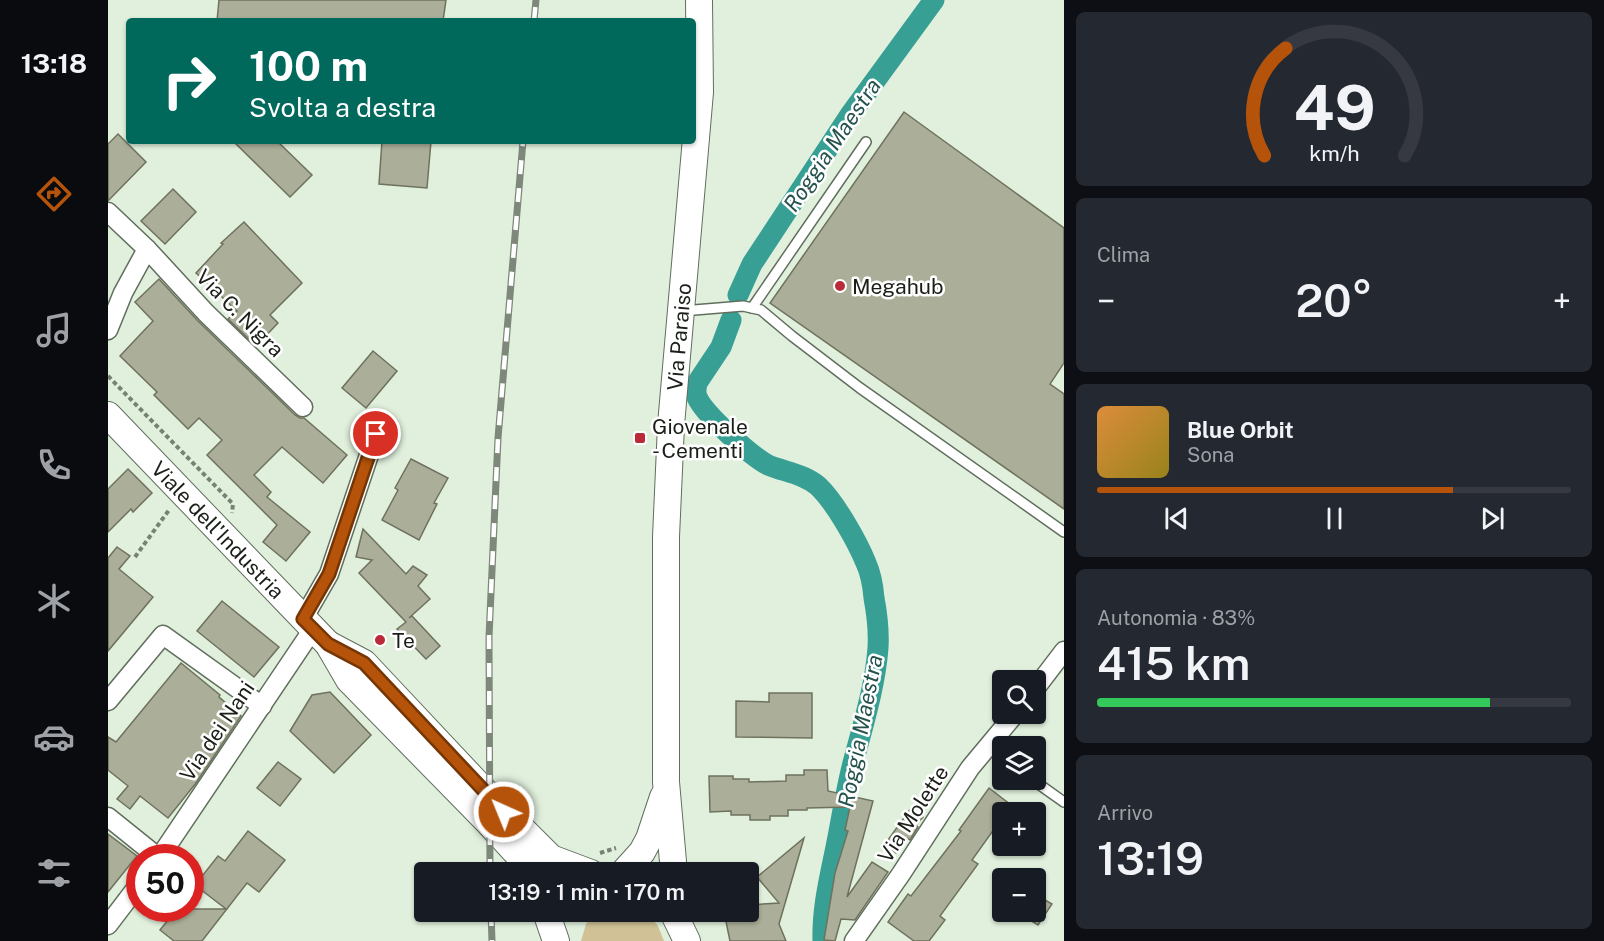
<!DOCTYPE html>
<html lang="it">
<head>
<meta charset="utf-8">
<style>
	:root { --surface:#171b24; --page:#242831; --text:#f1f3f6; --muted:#9ea1a6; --line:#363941; --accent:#b45309 }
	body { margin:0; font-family:"Public Sans",sans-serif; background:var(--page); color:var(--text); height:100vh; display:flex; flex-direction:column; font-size:22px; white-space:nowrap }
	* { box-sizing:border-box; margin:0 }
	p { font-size:20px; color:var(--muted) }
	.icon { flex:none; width:33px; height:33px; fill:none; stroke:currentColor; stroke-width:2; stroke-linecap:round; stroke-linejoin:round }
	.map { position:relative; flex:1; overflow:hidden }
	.drawer { display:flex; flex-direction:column; gap:12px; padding:12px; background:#0d0f14; width:540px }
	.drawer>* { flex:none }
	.guide { position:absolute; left:18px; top:18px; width:570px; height:126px; border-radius:6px; box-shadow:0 2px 4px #0004; background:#00695c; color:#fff; overflow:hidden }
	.controls { position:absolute; left:884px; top:670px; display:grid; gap:12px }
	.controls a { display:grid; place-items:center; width:54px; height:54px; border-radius:6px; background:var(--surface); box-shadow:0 2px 4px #0004; font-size:30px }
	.speed { position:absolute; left:18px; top:844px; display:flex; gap:12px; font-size:30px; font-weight:700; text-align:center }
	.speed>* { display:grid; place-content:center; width:78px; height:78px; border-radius:50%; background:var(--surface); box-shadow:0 2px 4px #0004; line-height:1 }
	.speed .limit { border:9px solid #d22; background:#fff; color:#111 }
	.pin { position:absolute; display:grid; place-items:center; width:51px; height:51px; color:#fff; margin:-26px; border:3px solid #fff; border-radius:50%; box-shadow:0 2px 6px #0007 }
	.me { position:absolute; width:66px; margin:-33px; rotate:316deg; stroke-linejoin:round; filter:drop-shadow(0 0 4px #0008) }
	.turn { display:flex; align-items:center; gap:21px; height:126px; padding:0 24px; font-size:27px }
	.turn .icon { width:78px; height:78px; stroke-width:2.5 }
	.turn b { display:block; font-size:42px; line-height:51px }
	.big { font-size:45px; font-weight:600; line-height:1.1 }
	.drawer .widget { flex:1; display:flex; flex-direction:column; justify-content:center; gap:9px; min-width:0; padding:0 21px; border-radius:9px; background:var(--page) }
	.drawer .dial { align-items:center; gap:0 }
	.dial svg { height:156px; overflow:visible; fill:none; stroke:var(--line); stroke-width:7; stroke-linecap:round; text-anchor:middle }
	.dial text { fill:var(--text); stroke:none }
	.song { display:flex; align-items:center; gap:18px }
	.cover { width:72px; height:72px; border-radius:9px; background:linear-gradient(135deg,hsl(30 70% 55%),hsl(50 70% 35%)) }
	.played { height:6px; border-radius:3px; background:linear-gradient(90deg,var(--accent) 75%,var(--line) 75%) }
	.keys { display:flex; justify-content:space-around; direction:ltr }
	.heat { display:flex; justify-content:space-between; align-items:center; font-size:33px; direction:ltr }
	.charge { height:9px; border-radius:4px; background:linear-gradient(90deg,#34c759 83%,var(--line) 0) }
	.trip { position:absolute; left:306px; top:862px; width:345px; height:60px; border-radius:6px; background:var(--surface); box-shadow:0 2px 4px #0004; font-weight:600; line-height:60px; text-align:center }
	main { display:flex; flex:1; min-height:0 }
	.menu { display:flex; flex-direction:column; width:108px; justify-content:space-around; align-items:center; background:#090b0e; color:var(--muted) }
	.menu .icon { width:42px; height:42px }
	.menu .active { color:var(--accent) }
	.menu b { font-size:27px; color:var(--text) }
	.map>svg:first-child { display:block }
	.green { fill:#d0c296 }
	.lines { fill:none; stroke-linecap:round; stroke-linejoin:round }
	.canal { stroke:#389f95; stroke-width:21 }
	.building { fill:#abaf99; stroke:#6e725d; stroke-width:1.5 }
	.lane-casing { stroke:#606e5d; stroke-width:12 }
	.street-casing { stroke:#606e5d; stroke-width:21 }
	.secondary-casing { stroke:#606e5d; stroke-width:28 }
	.path { stroke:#778174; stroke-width:4; stroke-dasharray:4.5 3; stroke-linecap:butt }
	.lane { stroke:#fff; stroke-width:9 }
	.street { stroke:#fff; stroke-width:18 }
	.secondary { stroke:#fff; stroke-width:26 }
	.rail-casing { stroke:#7d877a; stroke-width:7 }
	.rail { stroke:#fff; stroke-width:4.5; stroke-dasharray:14; stroke-linecap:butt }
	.route-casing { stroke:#753606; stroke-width:15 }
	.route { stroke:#b45309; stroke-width:10 }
	.poi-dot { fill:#bb2a39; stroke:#fff; stroke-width:2 }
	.labels { text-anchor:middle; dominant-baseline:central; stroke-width:5; stroke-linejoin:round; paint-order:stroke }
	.poi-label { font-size:21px; fill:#1a1f18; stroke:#fff; text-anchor:start }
	.street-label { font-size:21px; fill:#1a1f18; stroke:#fff }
	.water-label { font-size:22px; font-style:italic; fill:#25524d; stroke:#fff }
</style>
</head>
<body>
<main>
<nav class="menu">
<b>13:18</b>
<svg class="icon active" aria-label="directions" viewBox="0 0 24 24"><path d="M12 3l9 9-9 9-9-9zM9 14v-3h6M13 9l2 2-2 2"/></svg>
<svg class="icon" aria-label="music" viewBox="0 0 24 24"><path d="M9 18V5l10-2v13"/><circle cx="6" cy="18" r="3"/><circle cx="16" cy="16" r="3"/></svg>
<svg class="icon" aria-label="phone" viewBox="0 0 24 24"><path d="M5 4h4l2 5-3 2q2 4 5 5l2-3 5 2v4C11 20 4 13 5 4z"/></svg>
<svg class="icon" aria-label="climate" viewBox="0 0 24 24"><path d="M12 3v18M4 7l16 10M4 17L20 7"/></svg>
<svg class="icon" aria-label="car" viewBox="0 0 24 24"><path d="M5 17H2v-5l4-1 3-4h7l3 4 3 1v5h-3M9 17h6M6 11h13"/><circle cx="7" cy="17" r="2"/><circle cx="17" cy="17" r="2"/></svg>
<svg class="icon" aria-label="filters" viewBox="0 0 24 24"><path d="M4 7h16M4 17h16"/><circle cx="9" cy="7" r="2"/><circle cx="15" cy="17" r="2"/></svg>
</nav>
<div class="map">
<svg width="956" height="941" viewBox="0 0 956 941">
	<rect width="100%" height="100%" fill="#e1f0dd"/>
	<!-- green -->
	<polygon class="green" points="488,912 539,912 550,926 556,941 473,941 478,924"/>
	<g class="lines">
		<!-- canal -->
		<g class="canal">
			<polyline points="630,295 644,264 742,115 826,0"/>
			<path d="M623 320 613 347 589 383C588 388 587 392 589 397 596 414 643 456 660 465 677 472 696 474 710 486 727 502 749 541 758 563 763 574 765 586 766 598 769 614 771 631 770 648 767 688 754 728 744 767 737 795 733 823 727 852 721 881 714 910 715 941"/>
		</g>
	</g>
	<!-- building -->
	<g class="building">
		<polygon points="111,0 338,0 335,21 205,21 183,19 183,21 109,21"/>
		<polygon points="796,112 956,228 956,363 942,384 956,394 956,509 662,303"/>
		<polygon points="10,134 38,162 0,201 0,144"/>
		<polygon points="125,141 169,141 204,175 182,197"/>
		<polygon points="274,141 323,141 319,188 271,184"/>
		<polygon points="65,189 88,212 57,244 33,221"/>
		<polygon points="136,222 194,283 162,315 170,323 148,346 120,319 129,311 88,273 115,244 113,243"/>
		<polygon points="51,279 90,321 187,415 192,418 196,418 239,455 215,483 174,447 146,475 163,492 159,497 202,532 178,561 155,542 169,525 99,455 114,440 91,418 80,429 46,395 49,392 12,356 45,321 27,302"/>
		<polygon points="265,351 289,371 258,408 234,388"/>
		<polygon points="303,459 340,478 326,503 329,504 311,540 274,520 290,490 287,488"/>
		<polygon points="20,469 44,493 25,512 23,509 0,532 0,489"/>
		<polygon points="255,529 298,574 305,566 319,575 310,586 322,599 301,618 304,616 332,646 318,659 289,629 298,622 251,573 264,560 248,557"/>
		<polygon points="9,547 22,556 11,569 45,597 0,651 0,558"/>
		<polygon points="114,601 171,647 146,677 89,631"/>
		<polygon points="73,663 112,695 111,697 133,716 88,783 60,818 32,796 22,809 9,799 20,786 0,770 0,737 8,742"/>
		<polygon points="222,692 263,735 226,773 182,731 204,695"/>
		<polygon points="661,693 704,693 704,738 628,737 628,701 661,702"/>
		<polygon points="170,762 193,779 172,806 149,788"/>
		<polygon points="696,770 719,770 720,791 765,801 739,897 764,862 780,872 747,920 733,919 727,941 716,940 727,873 740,831 737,830 742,807 699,808 699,810 680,810 680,816 662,816 662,820 642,820 642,815 623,815 623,811 602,812 601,776 625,776 625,779 641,779 641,782 678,781 678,775 696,775"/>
		<polygon points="881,788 903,805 897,813 894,813 894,818 864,860 870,864 832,916 837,920 821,941 806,941 780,922 800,894 803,896 853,831 851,830"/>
		<polygon points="803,808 815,817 808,825 810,827 802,840 799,838 788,853 777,844"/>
		<polygon points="140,831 177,860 151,892 139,883 94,941 66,941 52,930 69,909 118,909 87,885 110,856 117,861"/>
		<polygon points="0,834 29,856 0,892"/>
		<polygon points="696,838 671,924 678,941 622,941 616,912 640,912 640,905 671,903 649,877"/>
		<polygon points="932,897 944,904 930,925 917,917 921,912 927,912 927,903"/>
	</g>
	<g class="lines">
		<defs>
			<g id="lane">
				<polyline points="644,308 758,142"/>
				<polyline points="574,311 635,306 653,310 684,336 752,388 956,532"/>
				<polyline points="880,747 894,757"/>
				<polyline points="925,780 956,802"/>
			</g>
			<g id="street">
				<polyline points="0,212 39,249 98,313 195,407"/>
				<polyline points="0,330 15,293 39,249"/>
				<polyline points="195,619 221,574 268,434"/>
				<polyline points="927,689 956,651"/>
				<polyline points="0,701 55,635 154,706"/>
				<polyline points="0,817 51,858 205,629"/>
				<polyline points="0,925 32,883"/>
				<polyline points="746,941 793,874 862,768 907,714"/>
			</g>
			<g id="secondary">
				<path id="s1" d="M0 415 220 644 241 680 381 823 413 858 421 873"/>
				<polyline points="220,644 256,663 381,796 443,858 483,873"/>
				<polyline points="515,873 534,852 541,839 555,797"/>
				<path id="s2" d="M566 873 558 782V537L563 425 592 92 591 0"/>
				<polyline points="438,912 448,941"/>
				<polyline points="565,912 579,941"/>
			</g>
		</defs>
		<!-- lane casing -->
		<use href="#lane" class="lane-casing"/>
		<!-- street casing -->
		<use href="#street" class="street-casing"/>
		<!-- secondary casing -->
		<use href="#secondary" class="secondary-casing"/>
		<!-- path -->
		<g class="path">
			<polyline points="0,376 125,504 124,513"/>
			<polyline points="27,557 61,510"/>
			<polyline points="492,853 508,848"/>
		</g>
		<!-- lane -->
		<use href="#lane" class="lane"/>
		<!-- street -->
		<use href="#street" class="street"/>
		<!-- secondary -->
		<use href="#secondary" class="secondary"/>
		<defs>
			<g id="rail">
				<polyline points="426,21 428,0"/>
				<polyline points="382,873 381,637 390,438 415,141"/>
				<polyline points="383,912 384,941"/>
			</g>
		</defs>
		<!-- rail casing -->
		<use href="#rail" class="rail-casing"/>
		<!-- rail -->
		<use href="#rail" class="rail"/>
	</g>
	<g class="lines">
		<defs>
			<polyline id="route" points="268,434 221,574 195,619 220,644 256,663 396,812"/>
		</defs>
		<!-- route casing -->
		<use href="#route" class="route-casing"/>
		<!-- route -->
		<use href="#route" class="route"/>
	</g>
	<!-- markers -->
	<g class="poi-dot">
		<circle cx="732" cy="286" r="6"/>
		<rect x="526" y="432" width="12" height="12" rx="3"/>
		<circle cx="272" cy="640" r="6"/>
	</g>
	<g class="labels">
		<!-- poi labels -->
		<g class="poi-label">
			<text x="744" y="286">Megahub</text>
			<text x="544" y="426">Giovenale<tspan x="544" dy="24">- Cementi</tspan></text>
			<text x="284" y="640">Te</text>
		</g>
		<!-- street labels -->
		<g class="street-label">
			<text transform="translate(132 313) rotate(45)">Via C. Nigra</text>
			<text stroke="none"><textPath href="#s2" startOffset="537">Via Paraiso</textPath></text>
			<text stroke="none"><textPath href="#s1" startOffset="159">Viale dell'Industria</textPath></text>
			<text transform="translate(109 731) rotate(-56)">Via dei Nani</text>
			<text transform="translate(805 814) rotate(-57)">Via Molette</text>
		</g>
		<!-- water labels -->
		<g class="water-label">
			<text transform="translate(724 145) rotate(-56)">Roggia Maestra</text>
			<text transform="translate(752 731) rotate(-79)">Roggia Maestra</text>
		</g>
	</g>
</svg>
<div class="controls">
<a><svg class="icon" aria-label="search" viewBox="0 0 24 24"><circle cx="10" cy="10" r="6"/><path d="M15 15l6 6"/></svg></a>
<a><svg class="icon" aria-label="layers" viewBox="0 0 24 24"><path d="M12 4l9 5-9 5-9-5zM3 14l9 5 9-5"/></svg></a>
<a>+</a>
<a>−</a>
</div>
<div class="speed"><div class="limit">50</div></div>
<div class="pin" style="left:268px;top:434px;background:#d93025"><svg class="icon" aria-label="arrive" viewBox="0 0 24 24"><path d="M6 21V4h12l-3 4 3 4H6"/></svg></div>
<svg class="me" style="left:396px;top:812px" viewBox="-20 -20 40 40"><circle r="17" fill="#b45309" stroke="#fff" stroke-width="3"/><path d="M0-11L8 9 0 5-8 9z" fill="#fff"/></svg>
<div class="trip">13:19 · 1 min · 170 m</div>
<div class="guide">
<div class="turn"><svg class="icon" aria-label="right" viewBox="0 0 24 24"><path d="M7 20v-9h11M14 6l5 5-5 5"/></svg><div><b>100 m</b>Svolta a destra</div></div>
</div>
</div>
<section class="drawer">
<div class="widget dial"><svg viewBox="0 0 100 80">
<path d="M14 69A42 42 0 1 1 86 69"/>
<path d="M14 69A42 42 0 0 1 25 14" stroke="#b45309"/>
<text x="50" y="56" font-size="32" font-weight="700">49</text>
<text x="50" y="72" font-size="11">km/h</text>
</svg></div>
<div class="widget"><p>Clima</p>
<div class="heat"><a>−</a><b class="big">20°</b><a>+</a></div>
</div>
<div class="widget">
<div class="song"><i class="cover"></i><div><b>Blue Orbit</b><p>Sona</p></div></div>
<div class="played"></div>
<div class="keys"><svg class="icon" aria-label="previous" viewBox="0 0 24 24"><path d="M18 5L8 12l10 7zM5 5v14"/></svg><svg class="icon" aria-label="pause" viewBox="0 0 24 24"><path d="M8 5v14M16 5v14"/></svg><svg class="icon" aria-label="next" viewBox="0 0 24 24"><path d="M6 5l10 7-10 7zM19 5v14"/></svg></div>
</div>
<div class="widget"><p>Autonomia · 83%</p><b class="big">415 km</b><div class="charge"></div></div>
<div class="widget"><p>Arrivo</p><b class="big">13:19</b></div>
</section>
</main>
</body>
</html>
